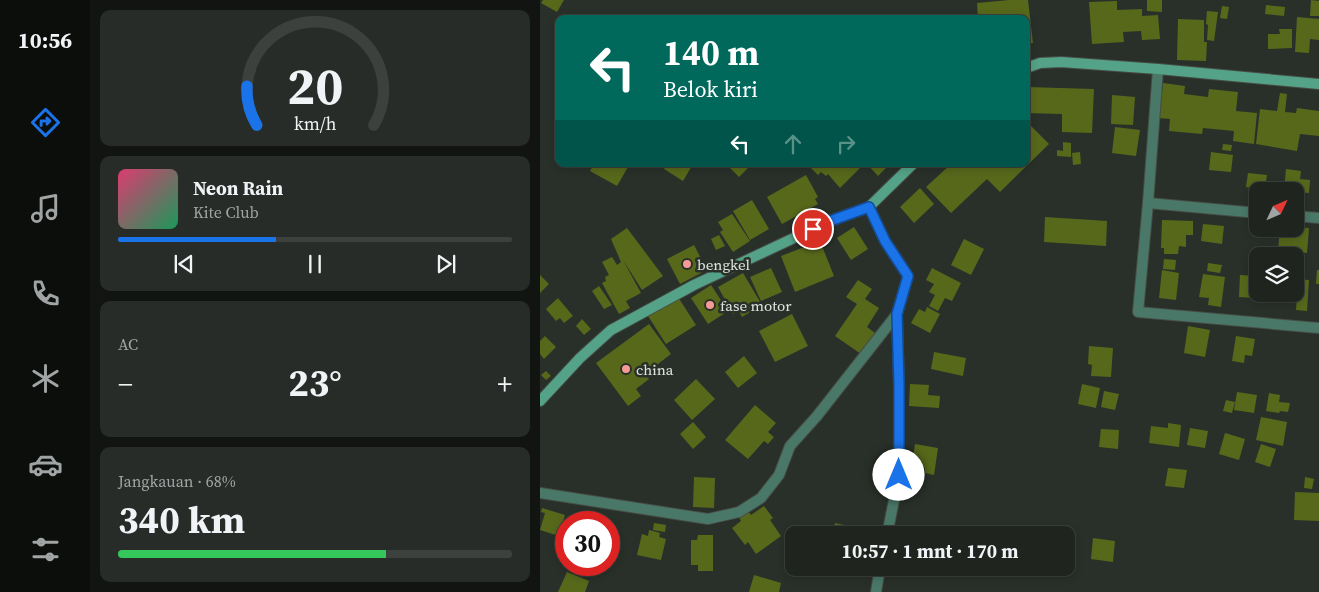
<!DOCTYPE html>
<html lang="id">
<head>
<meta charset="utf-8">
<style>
	:root { --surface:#1f241f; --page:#272c28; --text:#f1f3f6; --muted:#a1a4a4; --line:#3c413d; --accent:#1a73e8 }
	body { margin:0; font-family:"Source Serif 4",serif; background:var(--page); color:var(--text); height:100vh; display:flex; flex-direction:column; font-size:19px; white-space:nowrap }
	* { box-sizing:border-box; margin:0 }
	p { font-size:16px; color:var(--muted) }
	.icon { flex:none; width:28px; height:28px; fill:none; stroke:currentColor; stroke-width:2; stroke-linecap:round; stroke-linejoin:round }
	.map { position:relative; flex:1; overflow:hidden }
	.side { display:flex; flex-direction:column; gap:10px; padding:10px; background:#111411; width:450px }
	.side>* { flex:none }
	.banner { position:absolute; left:15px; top:15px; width:475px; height:152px; border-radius:10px; box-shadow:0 2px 8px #0003,0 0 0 1px var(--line); background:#00695c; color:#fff; overflow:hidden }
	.needle { width:32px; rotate:46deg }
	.controls { position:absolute; left:709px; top:182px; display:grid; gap:10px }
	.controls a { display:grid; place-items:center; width:55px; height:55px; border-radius:10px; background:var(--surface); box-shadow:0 2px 8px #0003,0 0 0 1px var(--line); font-size:25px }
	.speed { position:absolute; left:15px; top:511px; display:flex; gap:10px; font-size:25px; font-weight:700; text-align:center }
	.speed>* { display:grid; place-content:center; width:65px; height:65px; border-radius:50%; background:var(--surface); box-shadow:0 2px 8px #0003,0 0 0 1px var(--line); line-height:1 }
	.speed .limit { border:8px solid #d22; background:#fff; color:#111 }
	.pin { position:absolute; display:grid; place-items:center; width:42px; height:42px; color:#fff; margin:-21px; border:2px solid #fff; border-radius:50%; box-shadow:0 1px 5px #0007 }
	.me { position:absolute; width:55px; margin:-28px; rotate:0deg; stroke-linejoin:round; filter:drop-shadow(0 0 4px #0008) }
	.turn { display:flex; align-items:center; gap:18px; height:105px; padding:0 25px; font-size:22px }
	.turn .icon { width:65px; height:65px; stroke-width:2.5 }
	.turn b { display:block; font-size:35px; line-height:42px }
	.lanes { display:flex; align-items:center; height:48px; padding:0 25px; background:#0003; justify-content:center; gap:25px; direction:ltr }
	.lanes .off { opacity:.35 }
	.big { font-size:38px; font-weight:700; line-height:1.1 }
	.side .card { flex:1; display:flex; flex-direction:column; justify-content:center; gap:8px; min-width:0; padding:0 18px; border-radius:10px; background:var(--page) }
	.side .dial { align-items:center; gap:0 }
	.dial svg { height:130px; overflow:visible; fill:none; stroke:var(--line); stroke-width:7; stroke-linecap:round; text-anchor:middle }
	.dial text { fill:var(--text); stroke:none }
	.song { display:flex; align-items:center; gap:15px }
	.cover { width:60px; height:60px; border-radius:8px; background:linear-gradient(135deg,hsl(340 70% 55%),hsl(150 70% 35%)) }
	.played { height:5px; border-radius:2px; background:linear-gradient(90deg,var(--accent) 40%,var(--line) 40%) }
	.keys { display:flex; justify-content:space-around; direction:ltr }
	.heat { display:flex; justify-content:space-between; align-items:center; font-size:28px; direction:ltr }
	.charge { height:8px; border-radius:4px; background:linear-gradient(90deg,#34c759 68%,var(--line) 0) }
	.trip { position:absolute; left:245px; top:526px; width:290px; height:50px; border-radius:10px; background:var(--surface); box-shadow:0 2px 8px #0003,0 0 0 1px var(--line); font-weight:700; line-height:50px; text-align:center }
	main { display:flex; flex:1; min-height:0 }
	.tab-bar { display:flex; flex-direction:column; width:90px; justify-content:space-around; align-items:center; background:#0c0e0c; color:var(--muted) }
	.tab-bar .icon { width:35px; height:35px }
	.tab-bar .active { color:var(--accent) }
	.tab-bar b { font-size:22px; color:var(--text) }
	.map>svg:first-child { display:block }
	.building { fill:#57681b }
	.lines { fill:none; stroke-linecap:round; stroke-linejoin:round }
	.street-casing { stroke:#464d46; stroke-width:12 }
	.secondary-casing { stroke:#464d46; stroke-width:12 }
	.street { stroke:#497868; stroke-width:10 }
	.secondary { stroke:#54a288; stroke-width:10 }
	.route-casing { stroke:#114b97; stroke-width:12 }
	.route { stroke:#1a73e8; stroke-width:9 }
	.poi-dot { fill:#f59b96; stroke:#293029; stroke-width:2 }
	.labels { text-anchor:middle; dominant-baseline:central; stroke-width:5; stroke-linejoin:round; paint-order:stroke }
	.poi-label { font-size:15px; fill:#e0e5e0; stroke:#293029; text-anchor:start }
</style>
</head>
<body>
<main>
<nav class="tab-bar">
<b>10:56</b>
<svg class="icon active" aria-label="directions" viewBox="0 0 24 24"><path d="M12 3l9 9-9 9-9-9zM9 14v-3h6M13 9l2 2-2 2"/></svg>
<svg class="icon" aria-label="music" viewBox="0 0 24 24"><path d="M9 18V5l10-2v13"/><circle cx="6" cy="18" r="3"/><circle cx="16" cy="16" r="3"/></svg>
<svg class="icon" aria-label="phone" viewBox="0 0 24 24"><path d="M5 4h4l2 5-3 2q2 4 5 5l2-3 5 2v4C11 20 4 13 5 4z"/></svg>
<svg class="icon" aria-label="climate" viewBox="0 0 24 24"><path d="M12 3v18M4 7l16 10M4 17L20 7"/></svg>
<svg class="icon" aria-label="car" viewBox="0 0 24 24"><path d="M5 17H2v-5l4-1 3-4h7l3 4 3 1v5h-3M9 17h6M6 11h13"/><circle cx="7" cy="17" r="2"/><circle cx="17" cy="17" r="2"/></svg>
<svg class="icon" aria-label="filters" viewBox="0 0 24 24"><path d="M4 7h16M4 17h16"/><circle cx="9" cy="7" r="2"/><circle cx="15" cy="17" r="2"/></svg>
</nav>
<section class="side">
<div class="card dial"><svg viewBox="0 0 100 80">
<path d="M14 69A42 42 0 1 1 86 69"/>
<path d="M14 69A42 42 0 0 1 8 45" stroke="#1a73e8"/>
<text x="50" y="56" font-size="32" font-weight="700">20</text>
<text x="50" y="72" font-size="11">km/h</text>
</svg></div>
<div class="card">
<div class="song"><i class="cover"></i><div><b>Neon Rain</b><p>Kite Club</p></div></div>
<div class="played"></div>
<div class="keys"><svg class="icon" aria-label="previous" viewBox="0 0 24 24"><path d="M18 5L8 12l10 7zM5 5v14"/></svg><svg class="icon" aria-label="pause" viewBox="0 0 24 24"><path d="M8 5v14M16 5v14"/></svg><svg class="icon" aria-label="next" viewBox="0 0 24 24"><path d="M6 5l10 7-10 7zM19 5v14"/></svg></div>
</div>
<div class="card"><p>AC</p>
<div class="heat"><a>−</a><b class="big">23°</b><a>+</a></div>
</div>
<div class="card"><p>Jangkauan · 68%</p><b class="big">340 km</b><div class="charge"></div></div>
</section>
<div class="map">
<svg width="779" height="592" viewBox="0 0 779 592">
	<rect width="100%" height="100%" fill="#293029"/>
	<!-- building -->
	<g class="building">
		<polygon points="3,0 24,0 17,12 1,3"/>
		<polygon points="469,0 488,0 493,43 486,44 486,19 438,19 437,3"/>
		<polygon points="607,0 622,0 622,12 607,11"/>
		<polygon points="771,0 779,1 779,16 770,16"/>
		<polygon points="577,1 577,10 602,9 602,16 618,15 620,39 602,40 601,31 583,32 584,42 552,44 549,2"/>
		<polygon points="726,5 745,7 744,16 725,14"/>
		<polygon points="682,6 689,7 687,19 680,18"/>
		<polygon points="667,11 678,12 674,41 667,40 668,25 666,24"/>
		<polygon points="757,17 779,19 779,40 770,39 769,53 755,52"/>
		<polygon points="638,19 664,20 664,42 667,42 666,61 637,60"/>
		<polygon points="739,29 752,29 752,48 728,49 728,34 740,34"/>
		<polygon points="623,83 645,86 644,94 668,97 669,89 698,92 696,111 717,113 714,144 693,141 694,131 663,128 662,134 629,131 630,119 619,118"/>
		<polygon points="486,87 554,89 552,133 522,132 522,114 486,113"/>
		<polygon points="740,93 747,94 745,112 756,113 757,108 779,111 779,136 760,134 757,151 716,144 720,109 737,111"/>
		<polygon points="572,95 595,97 593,125 571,124"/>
		<polygon points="486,121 509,144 460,192 447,179 411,213 386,187 411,164 486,164"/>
		<polygon points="575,127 600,130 596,156 572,153"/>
		<polygon points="523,142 531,143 531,157 517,156 517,150 523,151"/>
		<polygon points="683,144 692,145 691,151 682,150"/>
		<polygon points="540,152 541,164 533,165 532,153"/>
		<polygon points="671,152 693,155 691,172 669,170"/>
		<polygon points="54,164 82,164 88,167 77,186 50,171"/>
		<polygon points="127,164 153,164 143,181 124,169"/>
		<polygon points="188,164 204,164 208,168 199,177 187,165"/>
		<polygon points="275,164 316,164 320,168 300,188 288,174 286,176 281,172 278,175 271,168"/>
		<polygon points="327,164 342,164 346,168 338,176"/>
		<polygon points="746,169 761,171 760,179 770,180 769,193 744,191"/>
		<polygon points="708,173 727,175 725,190 706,187"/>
		<polygon points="266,175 278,197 275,199 278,204 242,224 227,197"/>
		<polygon points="380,188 394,204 374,223 360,207"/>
		<polygon points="212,200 229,229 210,240 193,211"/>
		<polygon points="192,214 210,241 193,252 180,232 183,230 178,222"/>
		<polygon points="505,217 567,221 566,246 504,242"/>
		<polygon points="622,220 653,221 653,235 646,235 646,247 639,246 638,254 624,254 624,248 621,248"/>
		<polygon points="663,224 684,226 682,244 661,241"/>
		<polygon points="314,227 328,249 311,260 297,238"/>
		<polygon points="755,227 769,228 767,253 738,251 740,229 755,229"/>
		<polygon points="87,228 123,276 102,290 83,260 101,293 86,301 90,308 79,314 62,283 66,281 65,277 69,275 62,262 72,257 77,265 81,262 71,239"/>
		<polygon points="179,235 185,246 176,250 171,239"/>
		<polygon points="424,239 444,249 431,275 411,265"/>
		<polygon points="280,241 294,276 255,292 241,256"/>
		<polygon points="154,245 167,270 140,284 127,259"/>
		<polygon points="624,259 636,260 635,270 623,269"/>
		<polygon points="668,263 682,265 680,273 667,271"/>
		<polygon points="231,268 242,292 221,301 210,277"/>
		<polygon points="392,268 421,283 412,301 405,298 398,311 389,306 395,295 389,292 394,284 386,280"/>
		<polygon points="622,270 639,273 636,300 619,298"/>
		<polygon points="777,270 779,270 779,284 776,284"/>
		<polygon points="203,273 222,305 202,317 199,311 193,314 178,287"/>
		<polygon points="663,274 685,277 681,307 668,305 669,298 659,297"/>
		<polygon points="0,275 9,284 0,293"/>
		<polygon points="700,275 718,276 718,294 729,294 729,299 699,297"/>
		<polygon points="755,279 769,280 767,311 756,310 757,296 742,295 742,294 755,294"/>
		<polygon points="318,280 332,289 325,299 339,308 327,327 335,333 321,354 295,336 317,304 306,297"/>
		<polygon points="171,285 188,311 168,324 151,298"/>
		<polygon points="59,286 72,305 64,309 52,291"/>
		<polygon points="138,297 156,325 126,344 108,316"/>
		<polygon points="18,298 33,316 24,323 20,318 16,321 6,309"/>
		<polygon points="387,307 400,314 390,333 371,323 379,309 385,312"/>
		<polygon points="252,314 268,346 235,362 219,331"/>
		<polygon points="42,319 51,329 44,335 36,326"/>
		<polygon points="109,324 131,354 105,374 109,379 96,389 101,396 88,406 56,363"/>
		<polygon points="648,326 670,330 665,357 644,353"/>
		<polygon points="5,336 16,347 4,359 0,354 0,341"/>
		<polygon points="696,336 715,339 712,356 705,355 704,363 692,361"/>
		<polygon points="549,346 573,348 571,377 551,376 552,365 548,364"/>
		<polygon points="394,352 426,358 423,376 391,369"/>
		<polygon points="204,356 217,373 198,388 185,372"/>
		<polygon points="6,371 11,376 6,380 1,375"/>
		<polygon points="156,379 175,399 152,420 134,400"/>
		<polygon points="370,384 389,385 388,395 400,396 399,408 369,406"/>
		<polygon points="542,384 560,388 556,408 538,404"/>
		<polygon points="564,391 579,394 575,410 561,407"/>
		<polygon points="697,392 717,395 714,413 694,410"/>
		<polygon points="729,393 740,395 739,402 750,403 748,412 740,411 739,413 726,411"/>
		<polygon points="686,400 695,402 692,413 683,411"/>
		<polygon points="215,405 236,423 228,432 234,437 228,444 224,441 208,459 185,440"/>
		<polygon points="721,417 747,422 743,446 716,440"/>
		<polygon points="153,422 166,437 153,449 140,434"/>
		<polygon points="628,423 641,425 639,447 609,443 611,426 628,428"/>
		<polygon points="650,428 668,431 665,448 647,445"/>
		<polygon points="561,429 579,430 578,449 559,447"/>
		<polygon points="685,433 705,439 699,460 679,454"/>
		<polygon points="375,444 398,448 394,475 385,473 385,468 372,465"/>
		<polygon points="721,444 736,449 730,467 715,462"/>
		<polygon points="628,468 647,470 644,488 625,486"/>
		<polygon points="154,477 175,478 174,508 153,507"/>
		<polygon points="765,477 774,479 772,489 764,488"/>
		<polygon points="755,492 779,493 779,521 754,520"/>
		<polygon points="224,506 233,518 230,520 241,536 216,554 208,542 205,545 192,528 201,521 199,517 208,511 211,515"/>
		<polygon points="2,508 25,515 19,536 0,530 5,513 1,512"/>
		<polygon points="114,523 126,525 125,532 113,530"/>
		<polygon points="295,523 324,529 322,535 292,535"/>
		<polygon points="69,527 73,528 70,549 69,549"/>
		<polygon points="109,530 120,533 119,537 126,539 121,560 97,555 102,534 108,536"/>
		<polygon points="158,535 173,535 173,571 158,571 158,565 151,565 151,540 157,540"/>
		<polygon points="553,538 575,541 573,562 551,559"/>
		<polygon points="27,572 49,581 45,592 18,592"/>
		<polygon points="214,575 241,583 239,592 209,592"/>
	</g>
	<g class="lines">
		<defs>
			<g id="street">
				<polyline points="618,69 608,203 598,312 779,328"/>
				<polyline points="608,203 718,213"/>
				<polyline points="329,207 345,241 368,276 357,314 359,385 359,475 347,535"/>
				<polyline points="755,216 779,218"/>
				<polyline points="0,493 168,519 199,512 221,498 239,475 250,446 277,416 357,314"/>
				<polyline points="336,592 340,568"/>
			</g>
			<g id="secondary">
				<polyline points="486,68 500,63 521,62 618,69 779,84"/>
				<polyline points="0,401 40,358 71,330 154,285 290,221 329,207 373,164"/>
			</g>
		</defs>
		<!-- street casing -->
		<use href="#street" class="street-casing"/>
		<!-- secondary casing -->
		<use href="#secondary" class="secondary-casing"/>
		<!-- street -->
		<use href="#street" class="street"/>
		<!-- secondary -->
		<use href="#secondary" class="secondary"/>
	</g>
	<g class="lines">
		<defs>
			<polyline id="route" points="273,229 290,221 329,207 345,241 368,276 357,314 359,385 359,475"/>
		</defs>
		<!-- route casing -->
		<use href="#route" class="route-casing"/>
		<!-- route -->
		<use href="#route" class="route"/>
	</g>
	<!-- markers -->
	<g class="poi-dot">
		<circle cx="147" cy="264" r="5"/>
		<circle cx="170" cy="305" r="5"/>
		<circle cx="86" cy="369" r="5"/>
	</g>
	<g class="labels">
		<!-- poi labels -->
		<g class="poi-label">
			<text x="157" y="264">bengkel</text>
			<text x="180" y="305">fase motor</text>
			<text x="96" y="369">china</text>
		</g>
	</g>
</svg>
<div class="controls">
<a><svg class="needle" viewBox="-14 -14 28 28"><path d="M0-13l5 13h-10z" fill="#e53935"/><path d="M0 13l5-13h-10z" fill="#a1a4a4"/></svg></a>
<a><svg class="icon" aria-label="layers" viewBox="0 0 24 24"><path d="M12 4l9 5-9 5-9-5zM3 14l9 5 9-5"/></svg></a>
</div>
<div class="speed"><div class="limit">30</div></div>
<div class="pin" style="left:273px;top:229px;background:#d93025"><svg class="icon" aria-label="arrive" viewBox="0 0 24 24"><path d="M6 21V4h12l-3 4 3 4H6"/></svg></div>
<svg class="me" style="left:359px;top:475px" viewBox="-20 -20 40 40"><circle r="19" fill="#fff"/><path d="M0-13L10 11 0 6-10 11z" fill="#1a73e8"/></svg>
<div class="trip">10:57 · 1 mnt · 170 m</div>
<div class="banner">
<div class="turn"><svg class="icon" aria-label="left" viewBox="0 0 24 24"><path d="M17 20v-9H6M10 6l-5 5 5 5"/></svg><div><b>140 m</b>Belok kiri</div></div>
<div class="lanes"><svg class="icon" aria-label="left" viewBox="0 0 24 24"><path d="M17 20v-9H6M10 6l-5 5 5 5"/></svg><svg class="icon off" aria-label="ahead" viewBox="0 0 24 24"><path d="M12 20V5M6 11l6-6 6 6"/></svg><svg class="icon off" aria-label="right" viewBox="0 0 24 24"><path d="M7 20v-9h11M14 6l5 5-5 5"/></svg></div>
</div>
</div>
</main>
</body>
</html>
